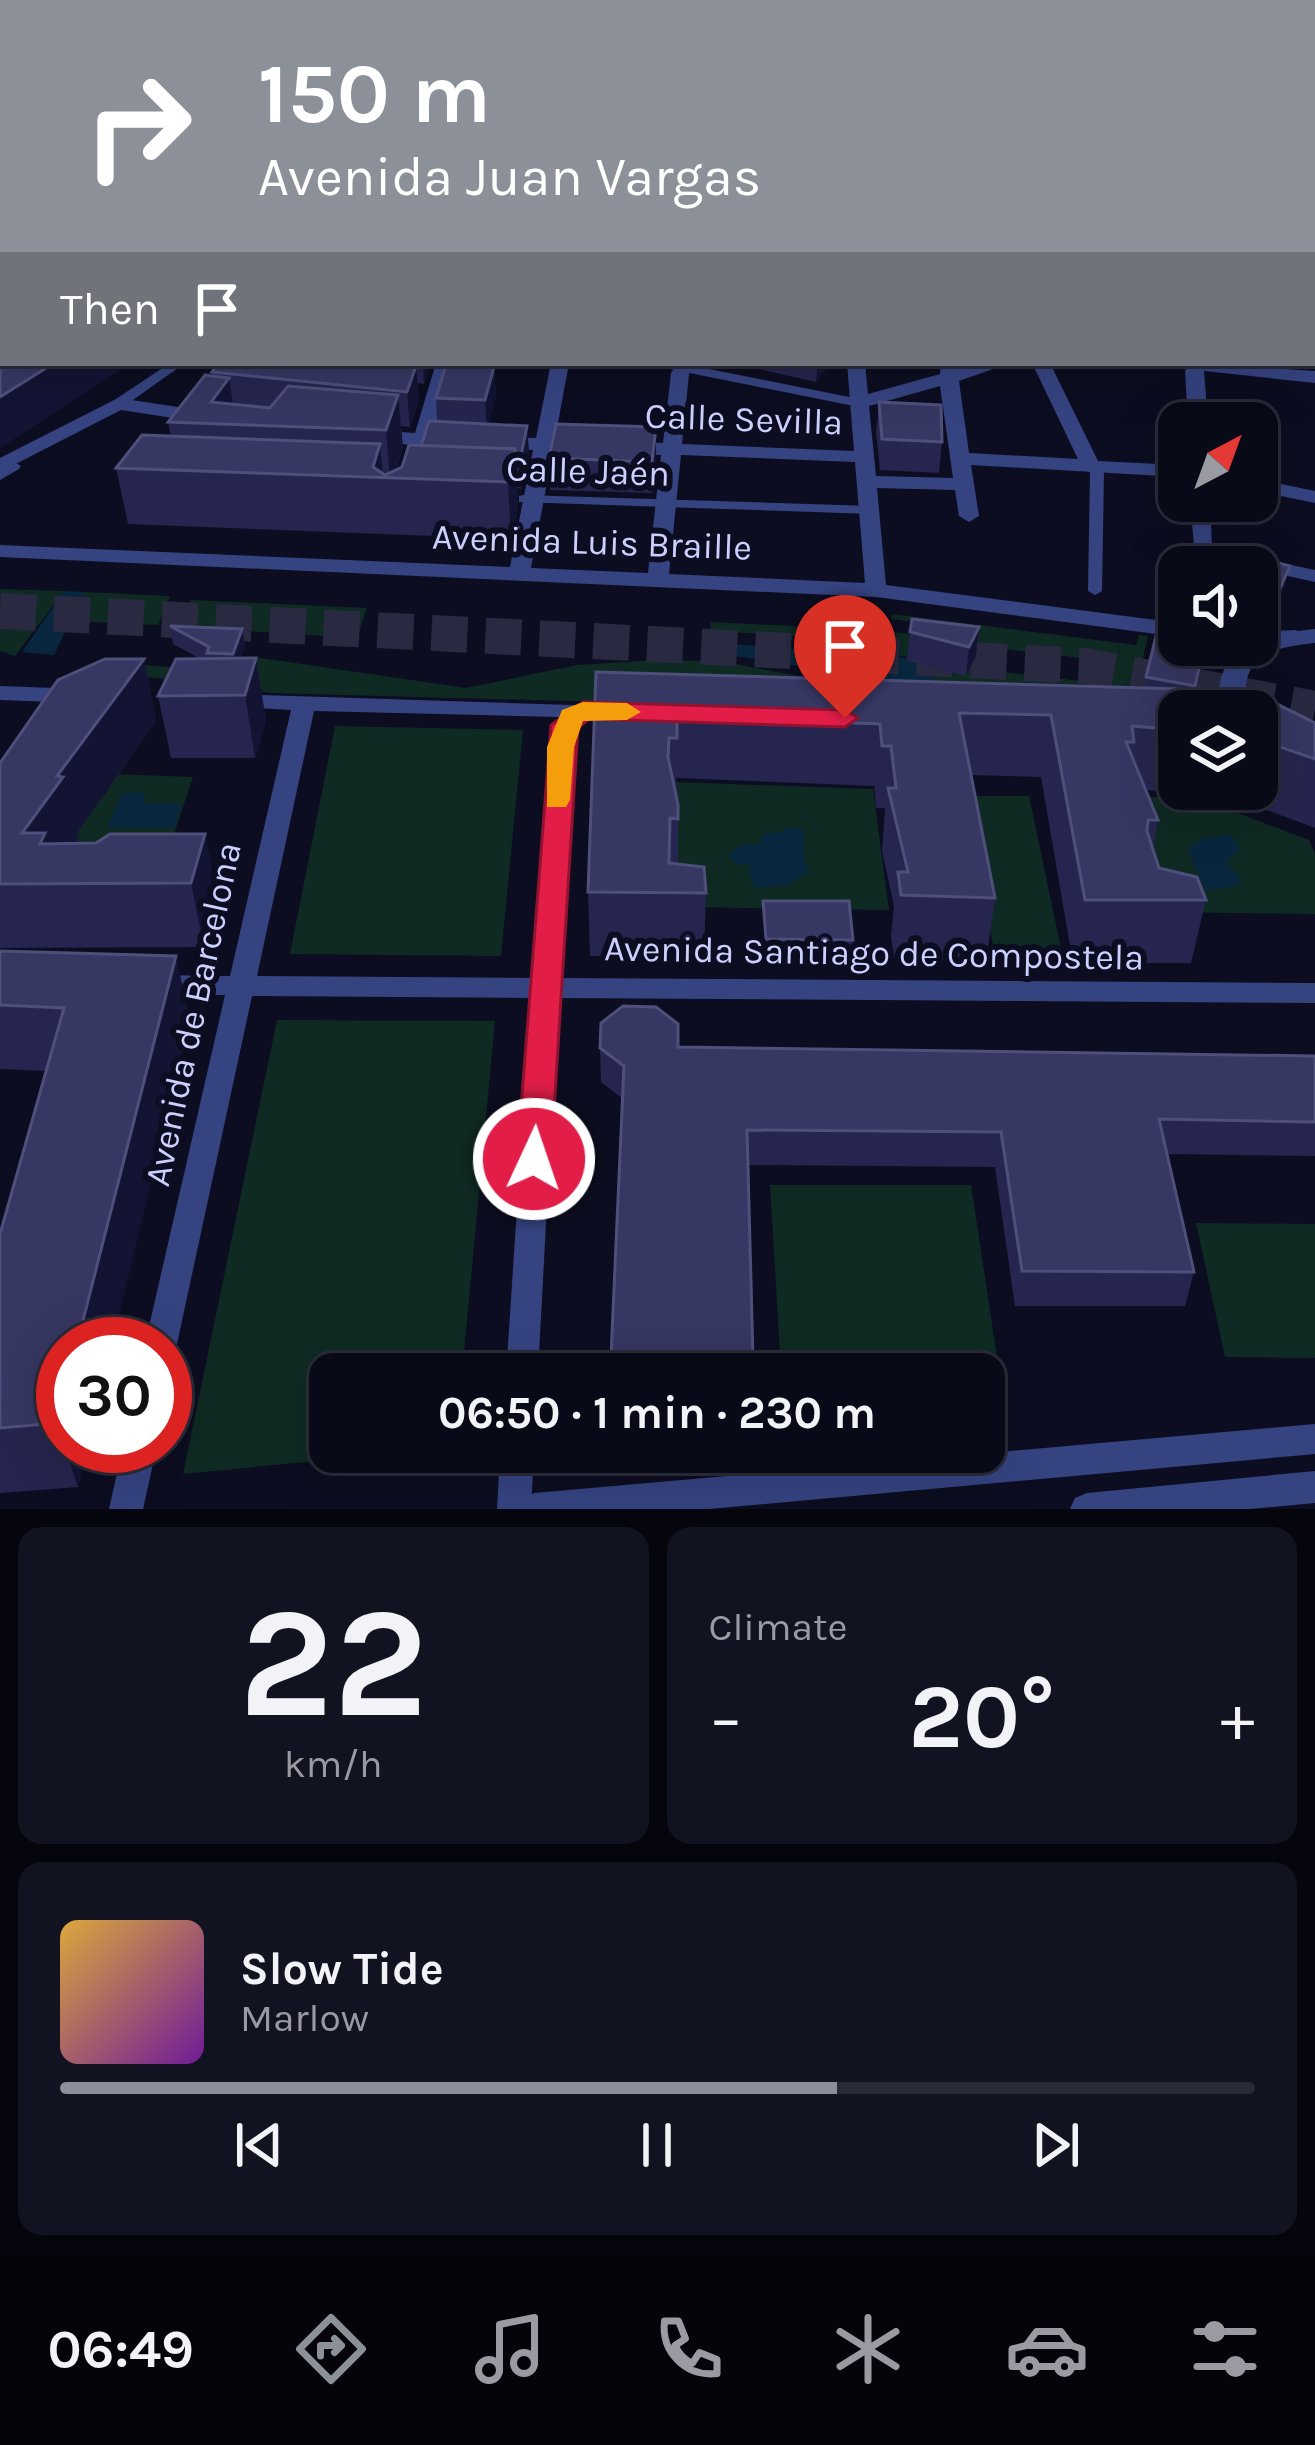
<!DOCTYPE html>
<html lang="en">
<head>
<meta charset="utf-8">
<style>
	:root { --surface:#090a18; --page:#121321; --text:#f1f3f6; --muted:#999aa2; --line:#292b37; --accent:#8c9099 }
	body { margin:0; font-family:Karla,sans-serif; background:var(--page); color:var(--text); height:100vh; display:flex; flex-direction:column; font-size:45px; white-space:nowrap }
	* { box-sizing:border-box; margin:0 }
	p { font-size:39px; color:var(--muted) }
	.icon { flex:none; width:66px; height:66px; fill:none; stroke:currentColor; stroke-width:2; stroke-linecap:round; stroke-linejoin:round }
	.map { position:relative; height:1509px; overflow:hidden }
	.sheet { display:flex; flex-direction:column; gap:18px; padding:18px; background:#05060d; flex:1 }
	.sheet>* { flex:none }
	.hud { position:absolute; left:0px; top:0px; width:1317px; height:366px; box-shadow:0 12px 48px #0002,0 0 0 3px var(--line); background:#8c9099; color:#fff; overflow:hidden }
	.needle { width:78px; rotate:41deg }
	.buttons { position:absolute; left:1158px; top:402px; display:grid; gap:24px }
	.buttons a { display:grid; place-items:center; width:120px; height:120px; border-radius:24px; background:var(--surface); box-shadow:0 12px 48px #0002,0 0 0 3px var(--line); font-size:60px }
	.speed { position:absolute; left:36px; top:1317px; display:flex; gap:24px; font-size:60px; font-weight:700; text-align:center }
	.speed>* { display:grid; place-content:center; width:156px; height:156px; border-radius:50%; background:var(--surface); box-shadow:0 12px 48px #0002,0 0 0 3px var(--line); line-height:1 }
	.speed .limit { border:18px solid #d22; background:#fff; color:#111 }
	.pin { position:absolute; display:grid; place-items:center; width:102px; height:102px; color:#fff; margin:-123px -51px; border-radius:50% 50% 50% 0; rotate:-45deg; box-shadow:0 0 12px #0007 }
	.pin .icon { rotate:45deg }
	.me { position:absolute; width:132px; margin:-66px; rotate:3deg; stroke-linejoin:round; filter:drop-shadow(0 0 9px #0008) }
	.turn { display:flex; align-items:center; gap:42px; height:252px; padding:0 60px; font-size:54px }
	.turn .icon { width:156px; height:156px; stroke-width:2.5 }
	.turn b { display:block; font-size:84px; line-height:102px }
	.then { display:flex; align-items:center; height:114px; padding:0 60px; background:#0003; gap:24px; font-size:45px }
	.big { font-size:90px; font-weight:700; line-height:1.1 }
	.sheet .tile { flex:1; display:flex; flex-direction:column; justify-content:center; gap:18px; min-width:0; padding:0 42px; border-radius:24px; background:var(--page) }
	.sheet .dial { align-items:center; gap:0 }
	.dial b { font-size:156px; line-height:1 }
	.song { display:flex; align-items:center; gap:36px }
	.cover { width:144px; height:144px; border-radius:18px; background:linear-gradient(135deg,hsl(40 70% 55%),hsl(280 70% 35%)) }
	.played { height:12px; border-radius:6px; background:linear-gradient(90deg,var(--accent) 65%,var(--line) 65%) }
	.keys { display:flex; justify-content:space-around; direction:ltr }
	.heat { display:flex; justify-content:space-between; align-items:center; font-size:66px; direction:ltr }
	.sheet .tiles { flex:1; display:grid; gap:18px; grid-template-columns:1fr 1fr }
	.tile:last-child { grid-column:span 2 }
	.trip { position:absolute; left:309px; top:1353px; width:696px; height:120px; border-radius:24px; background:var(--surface); box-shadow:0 12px 48px #0002,0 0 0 3px var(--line); font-weight:700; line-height:120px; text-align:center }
	.menu { display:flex; height:192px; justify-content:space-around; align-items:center; background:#04040a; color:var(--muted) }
	.menu .icon { width:84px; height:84px }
	.menu .on { color:var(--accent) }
	.menu b { font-size:54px; color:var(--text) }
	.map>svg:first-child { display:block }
	.green { fill:#0f2a23; fill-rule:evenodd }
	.water { fill:#08273e }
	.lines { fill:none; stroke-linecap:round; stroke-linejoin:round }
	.motorway-tunnel { stroke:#292a41; stroke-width:36; stroke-dasharray:36 18; stroke-linecap:butt }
	.pedestrian { fill:#354381; fill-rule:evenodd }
	.minor { fill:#354381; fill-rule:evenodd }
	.tertiary { fill:#354381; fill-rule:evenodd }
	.wall { fill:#25254f; fill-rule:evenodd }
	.shaded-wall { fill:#131434 }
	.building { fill:#363762; stroke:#4e4f7b; stroke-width:3 }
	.route { fill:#e11d48; stroke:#92132f; stroke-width:3 }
	.slow { fill:#f59e0b }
	.labels { text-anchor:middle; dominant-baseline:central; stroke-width:12; stroke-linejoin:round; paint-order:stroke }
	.street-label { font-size:36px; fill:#cbd0ff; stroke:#0c0d20 }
</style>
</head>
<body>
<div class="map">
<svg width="1315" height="1509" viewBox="0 0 1315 1509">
	<rect width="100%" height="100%" fill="#0c0d20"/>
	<!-- green -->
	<g class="green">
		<polygon points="0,589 64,591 15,656 0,651"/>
		<polygon points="84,592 170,596 158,625 70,621"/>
		<polygon points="191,600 367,608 357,638 180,627"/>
		<path d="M892 614 1136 645 1139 635 1148 636 1136 687 1196 699 1179 711 898 693 896 679 931 686 934 660 893 655 892 632 934 636V624L891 619ZM988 647 1081 658 1080 681 985 670Z"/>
		<polygon points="711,622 871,630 871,640 710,631"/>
		<polygon points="248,656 466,688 577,665 658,660 720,661 851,686 644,703 270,693 221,682 96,674 145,665 242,673"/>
		<polygon points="335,726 523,730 501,956 290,954"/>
		<polygon points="113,774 193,777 151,902 30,893 101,795 106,795"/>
		<polygon points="675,782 873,789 889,910 678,907"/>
		<polygon points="967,796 1029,796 1063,958 995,958"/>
		<polygon points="1119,796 1198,798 1309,840 1315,854 1315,914 1151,912"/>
		<polygon points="277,1020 495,1021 462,1374 330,1374 330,1452 409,1452 183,1474"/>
		<polygon points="770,1185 971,1185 999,1370 781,1370"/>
		<polygon points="1196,1223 1315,1224 1315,1358 1225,1357"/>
	</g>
	<!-- water -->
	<g class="water">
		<polygon points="64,591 84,592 54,655 22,652"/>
		<polygon points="709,642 935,660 932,687 710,652"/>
		<polygon points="122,793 145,793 143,804 182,804 174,828 108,827"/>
		<polygon points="784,828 803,829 804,860 810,871 787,885 756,888 749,874 752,865 735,864 728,854 746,844 758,845 764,834 783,832"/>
		<polygon points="1229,834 1241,848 1225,864 1238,874 1241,885 1206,891 1188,849 1202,839"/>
	</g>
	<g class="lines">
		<!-- motorway-tunnel -->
		<polyline class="motorway-tunnel" points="0,611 1085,666 1315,709"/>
		<!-- pedestrian -->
		<g class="pedestrian">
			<polygon points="645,0 664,0 670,3 651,3"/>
			<polygon points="170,363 185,363 123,407 113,407 113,401"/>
			<polygon points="654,363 679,363 859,399 866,403 859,407 660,367"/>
			<polygon points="1090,460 1095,461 1104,472 1102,591 1095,595 1088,591 1090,473 1083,464"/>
			<polygon points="14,462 21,466 19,469 0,480 0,467"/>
			<polygon points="524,495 871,506 878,510 871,514 519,502 519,496"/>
		</g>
		<!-- minor -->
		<g class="minor">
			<polygon points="524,0 538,0 540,3 526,3"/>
			<polygon points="1041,0 1057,0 1039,3"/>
			<polygon points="1258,0 1289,0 1291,2 1261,3"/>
			<polygon points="0,69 3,69 0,78"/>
			<rect x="0" y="108" width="3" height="10"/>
			<rect x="1314" y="142" width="1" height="10"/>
			<polygon points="436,363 454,363 434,435 463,438 463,446 431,446 426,456 419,458 409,452 411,445 364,440 364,432 371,430 415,433"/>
			<path d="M551 363H569L555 439 582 440 592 446 582 452 553 451 531 568 648 573 661 455 622 453 612 447 622 441 663 443 671 373 678 363H697L689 374 682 444 854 451 847 363H865L868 394 940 374 941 363H959V369L980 363H1010L959 381 969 453 1078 459 1032 363H1050L1098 461 1179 465V477L971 465 979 516 969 522 959 516 955 490 877 488 886 585 1179 623V637L876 597 0 557V545L510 567 533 450 497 449 487 443 497 437 536 438ZM940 386 953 478 876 476 869 406ZM681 455 855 462 865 583 669 574Z"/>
			<polygon points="1191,363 1315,371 1315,383 1204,371 1208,423 1188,423 1185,371"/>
			<polygon points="118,398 205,411 215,417 205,423 121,410 0,472 0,458"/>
			<polygon points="1257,479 1315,491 1315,503 1257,491"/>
			<polygon points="1190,501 1210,501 1212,548 1315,570 1315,582 1195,556"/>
			<polygon points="1296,630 1307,637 1304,642 1257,646 1254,645 1257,632"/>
			<polygon points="0,686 82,689 94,696 82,703 0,700"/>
			<path d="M230 694 635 707 639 712 635 717 588 718 576 728 560 978 1315 983V1003L558 998 538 1374H506L531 998 252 996 177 1344 172 1354 165 1356V1344H145L225 995H153L143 992 139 985 143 978 153 975 230 976 291 710 222 706 218 701ZM314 711 559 717 553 725 548 747 532 978 257 976Z"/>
			<polygon points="123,1446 157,1446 143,1509 109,1509"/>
			<polygon points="500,1452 534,1452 531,1509 497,1509"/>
		</g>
		<!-- tertiary -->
		<g class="tertiary">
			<rect x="1314" y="215" width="1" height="11"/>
			<path d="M1315 629V643C1266 648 1239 657 1247 711H1223C1222 703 1218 690 1220 682 1228 641 1281 633 1315 629Z"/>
			<polygon points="1315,1424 1315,1454 709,1509 517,1509 522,1498 534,1493"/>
			<polygon points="1315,1471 1315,1503 1250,1509 1070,1509 1075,1498 1087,1493"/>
		</g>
	</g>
	<!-- wall -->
	<g class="wall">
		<rect x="676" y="0" width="222" height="3"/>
		<polygon points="219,363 431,363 424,384 417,383 419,400 410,427 401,426 403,448 396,470 402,467 421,446 437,421 436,398 494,367 496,397 488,424 527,426 529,453 521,489 517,488 518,505 511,539 128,524 116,468 171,436 168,422 212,376 212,372"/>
		<polygon points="732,363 831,363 816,382"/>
		<polygon points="879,402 942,442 939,473 880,470 876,432"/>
		<polygon points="656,427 656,458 652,493 550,490 549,458"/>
		<polygon points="1290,566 1284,587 1268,624 1257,621 1257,567"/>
		<polygon points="170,626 242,629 245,647 241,658 256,658 266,721 255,758 171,758 158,696 199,658 173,644"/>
		<polygon points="979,627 976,656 966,676 907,661 910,632"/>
		<path d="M1158 628 1204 645 1194 689 1315 723V828L1229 796 1146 790 1158 820 1153 847 1159 868 1206 900 1191 963H1073L1041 777 971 775 995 898 986 961 894 958 891 936 894 906 882 851 885 808H876L874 786 676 778 678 805V864L706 893 704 956H590L588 892 596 672 1144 688ZM1179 711H1257V789H1179Z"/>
		<polygon points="144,659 156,721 77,833 79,840 76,843 205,834 217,898 204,947 0,948 0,763"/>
		<polygon points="763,901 853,940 852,958 765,957"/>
		<polygon points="0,951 190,1021 63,1344 63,1446 88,1446 78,1487 0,1493 0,1234 46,1071 0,1069"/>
		<polygon points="678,1047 1315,1056 1315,1156 1167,1154 1194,1272 1185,1306 1015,1306 995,1167 748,1165 753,1374 612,1374 623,1099 601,1082 600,1048"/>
	</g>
	<!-- shaded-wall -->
	<g class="shaded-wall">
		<polygon points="479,0 504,0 504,3 474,3"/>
		<polygon points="749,0 779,0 779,3 745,3"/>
		<polygon points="3,175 3,227 0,231 0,179"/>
		<polygon points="54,363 132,363 0,448 0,397"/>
		<polygon points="423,363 431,363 424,384"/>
		<polygon points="818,363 831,363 816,382"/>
		<polygon points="416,366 419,400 410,427 407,392"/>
		<polygon points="494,367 496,397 487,431 485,400"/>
		<polygon points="229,378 236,425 211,402"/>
		<polygon points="398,395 403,448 393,478 390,478 386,430"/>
		<polygon points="527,426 529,453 521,489 520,461"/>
		<polygon points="656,427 656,458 652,493 652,462"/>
		<polygon points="380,444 383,478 373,467"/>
		<polygon points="515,449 518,505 511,539 508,482"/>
		<polygon points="1290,566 1284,587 1268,624 1274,602"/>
		<polygon points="979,627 976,656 966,676 969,647"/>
		<polygon points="242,629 245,647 236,673 233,654"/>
		<polygon points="256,658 266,721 255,758 245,695"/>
		<polygon points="144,659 156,721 77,833 79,840 56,874 22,833 57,776"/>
		<polygon points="205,834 217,898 204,947 191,883"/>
		<polygon points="176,956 190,1021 112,1344 77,1344"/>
		<polygon points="63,1398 63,1443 56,1423"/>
		<polygon points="64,1446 88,1446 78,1487"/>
	</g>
	<!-- building -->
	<g class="building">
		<polygon points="0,0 83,0 80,3 3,3 3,15 0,15"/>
		<polygon points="135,0 479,0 474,3 133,3"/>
		<polygon points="853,0 894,0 890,3 848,3"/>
		<polygon points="3,159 3,175 0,179 0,161"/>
		<polygon points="3,194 3,315 0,315 0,196"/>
		<polygon points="3,335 3,363 54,363 0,397 0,336"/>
		<polygon points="219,363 382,363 416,366 407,392 212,372"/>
		<polygon points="446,365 494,367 485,400 436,398"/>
		<polygon points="205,375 229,378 211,402 270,408 288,386 398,395 386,430 168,422"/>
		<polygon points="879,402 941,405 942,442 882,439"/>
		<polygon points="429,421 527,426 520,461 516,460 515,449 421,446"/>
		<polygon points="556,424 656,427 652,462 549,458"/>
		<polygon points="142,435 380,444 373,467 385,475 402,467 409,445 515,449 508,482 116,468"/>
		<polygon points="1256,557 1290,566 1274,602 1257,598 1257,567 1252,567"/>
		<polygon points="912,619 979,627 969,647 910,632"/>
		<polygon points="170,626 242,629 233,654 207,653 209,647"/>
		<polygon points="1158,628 1179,631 1179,645 1204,645 1195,686 1146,677"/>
		<polygon points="256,658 245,695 158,696 176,659"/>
		<polygon points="105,659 144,659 57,776 63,777 22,833 45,833 40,844 96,843 110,834 205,834 191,883 0,884 0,763 58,680"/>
		<polygon points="596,672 1251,691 1315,723 1315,759 1257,739 1257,711 1179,711 1179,730 1132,726 1134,742 1126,742 1158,820 1148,820 1147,831 1159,868 1197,877 1206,900 1085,900 1051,715 959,713 995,898 901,895 898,872 908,872 888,788 896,788 891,746 882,746 880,724 677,716 677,738 669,738 668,757 678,805 678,819 670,818 669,863 704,867 706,893 588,892"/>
		<polygon points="763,901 849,901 853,940 766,939"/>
		<polygon points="0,951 176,956 77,1344 63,1344 63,1398 56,1423 0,1428 0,1234 64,1008 0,1005"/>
		<polygon points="623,1006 656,1007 678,1024 678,1047 1315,1056 1315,1122 1159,1119 1194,1272 1022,1271 1001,1132 747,1130 753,1358 611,1356 624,1066 600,1048 601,1023"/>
	</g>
	<!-- route -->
	<polygon class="route" points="583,702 845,710 858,718 845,727 589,719 578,728 551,1159 546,1168 522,1168 517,1159 551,725"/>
	<!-- slow -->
	<polygon class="slow" points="583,702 627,703 641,712 627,720 583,721 574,747 570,800 566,807 547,807 547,747 562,710"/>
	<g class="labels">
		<!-- street labels -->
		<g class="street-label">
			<text transform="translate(744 419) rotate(2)">Calle Sevilla</text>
			<text transform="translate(588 471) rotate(2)">Calle Jaén</text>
			<text transform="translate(592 542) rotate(2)">Avenida Luis Braille</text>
			<text transform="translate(874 953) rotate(1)">Avenida Santiago de Compostela</text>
			<text transform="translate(193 1014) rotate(-78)">Avenida de Barcelona</text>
		</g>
	</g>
</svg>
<div class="buttons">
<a><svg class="needle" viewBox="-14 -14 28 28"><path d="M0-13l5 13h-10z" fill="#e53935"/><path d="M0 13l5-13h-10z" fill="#999aa2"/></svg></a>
<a><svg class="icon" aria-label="sound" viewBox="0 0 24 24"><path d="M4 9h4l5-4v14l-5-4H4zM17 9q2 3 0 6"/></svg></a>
<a><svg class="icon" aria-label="layers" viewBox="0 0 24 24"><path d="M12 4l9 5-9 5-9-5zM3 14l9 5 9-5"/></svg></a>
</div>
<div class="speed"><div class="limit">30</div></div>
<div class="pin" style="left:845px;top:718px;background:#d93025"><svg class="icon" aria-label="arrive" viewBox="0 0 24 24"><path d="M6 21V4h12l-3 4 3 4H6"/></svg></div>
<svg class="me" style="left:534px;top:1159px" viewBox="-20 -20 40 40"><circle r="17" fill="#e11d48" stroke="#fff" stroke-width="3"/><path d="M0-11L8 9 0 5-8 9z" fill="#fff"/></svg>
<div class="trip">06:50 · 1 min · 230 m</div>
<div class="hud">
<div class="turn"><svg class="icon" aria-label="right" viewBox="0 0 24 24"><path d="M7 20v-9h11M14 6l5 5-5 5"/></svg><div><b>150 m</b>Avenida Juan Vargas</div></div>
<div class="then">Then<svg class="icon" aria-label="arrive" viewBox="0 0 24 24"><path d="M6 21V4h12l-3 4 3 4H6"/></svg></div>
</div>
</div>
<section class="sheet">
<div class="tiles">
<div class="tile dial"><b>22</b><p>km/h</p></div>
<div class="tile"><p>Climate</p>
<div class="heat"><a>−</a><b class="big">20°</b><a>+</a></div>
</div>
<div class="tile">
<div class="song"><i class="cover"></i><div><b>Slow Tide</b><p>Marlow</p></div></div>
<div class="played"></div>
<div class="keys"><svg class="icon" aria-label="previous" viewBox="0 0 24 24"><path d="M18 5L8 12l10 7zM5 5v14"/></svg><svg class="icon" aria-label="pause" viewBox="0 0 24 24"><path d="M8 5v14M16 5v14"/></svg><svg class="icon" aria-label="next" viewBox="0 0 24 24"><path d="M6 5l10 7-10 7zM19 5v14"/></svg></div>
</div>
</div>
</section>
<nav class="menu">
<b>06:49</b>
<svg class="icon on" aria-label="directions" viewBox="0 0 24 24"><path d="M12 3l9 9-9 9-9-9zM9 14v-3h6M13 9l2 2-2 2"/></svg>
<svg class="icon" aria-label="music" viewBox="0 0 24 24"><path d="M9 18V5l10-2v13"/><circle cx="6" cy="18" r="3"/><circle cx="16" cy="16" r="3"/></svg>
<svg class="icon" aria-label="phone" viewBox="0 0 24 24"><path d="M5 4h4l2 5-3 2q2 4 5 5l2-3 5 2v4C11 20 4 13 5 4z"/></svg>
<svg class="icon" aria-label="climate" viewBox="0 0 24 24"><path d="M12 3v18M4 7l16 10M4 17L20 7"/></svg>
<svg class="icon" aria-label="car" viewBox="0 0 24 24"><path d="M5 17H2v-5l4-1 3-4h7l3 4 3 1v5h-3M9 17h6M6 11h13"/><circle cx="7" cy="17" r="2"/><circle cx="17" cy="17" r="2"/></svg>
<svg class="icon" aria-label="filters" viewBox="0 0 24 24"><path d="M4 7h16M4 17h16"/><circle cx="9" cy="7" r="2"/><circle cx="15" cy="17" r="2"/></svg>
</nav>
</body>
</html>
